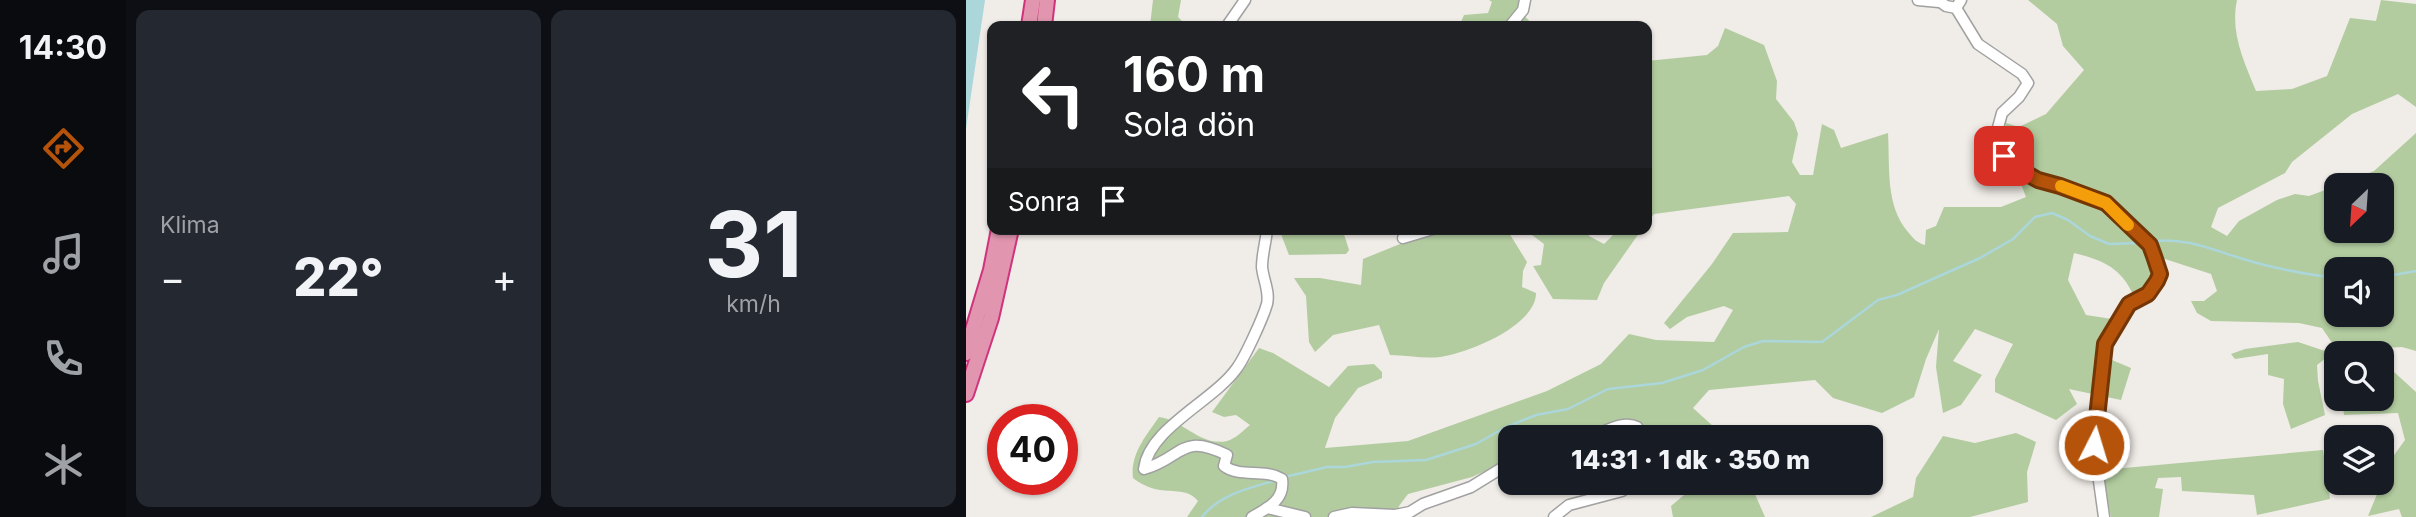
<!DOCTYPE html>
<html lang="tr">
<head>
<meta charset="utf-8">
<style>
	:root { --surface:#171b24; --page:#242831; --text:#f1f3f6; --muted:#9ea1a6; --accent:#b45309 }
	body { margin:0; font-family:Inter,sans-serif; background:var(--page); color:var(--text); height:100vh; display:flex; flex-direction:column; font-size:26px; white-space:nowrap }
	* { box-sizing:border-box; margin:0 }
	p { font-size:23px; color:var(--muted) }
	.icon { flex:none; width:38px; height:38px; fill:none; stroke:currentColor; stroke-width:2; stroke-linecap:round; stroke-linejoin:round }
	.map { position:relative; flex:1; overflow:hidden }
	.panel { display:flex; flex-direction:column; gap:10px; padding:10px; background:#0d0f14; width:840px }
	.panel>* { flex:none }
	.hud { position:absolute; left:21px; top:21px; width:665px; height:214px; border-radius:14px; box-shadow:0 2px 5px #0004; background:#202124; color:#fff; overflow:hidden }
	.needle { width:46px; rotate:205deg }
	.fabs { position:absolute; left:1358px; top:173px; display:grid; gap:14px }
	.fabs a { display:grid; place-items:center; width:70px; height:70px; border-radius:14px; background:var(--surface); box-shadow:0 2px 5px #0004; font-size:35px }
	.speed { position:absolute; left:21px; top:404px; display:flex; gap:14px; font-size:35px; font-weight:700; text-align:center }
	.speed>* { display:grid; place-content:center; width:91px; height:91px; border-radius:50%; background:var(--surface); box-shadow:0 2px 5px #0004; line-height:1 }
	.speed .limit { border:10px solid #d22; background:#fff; color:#111 }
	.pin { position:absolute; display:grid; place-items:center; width:60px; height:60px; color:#fff; margin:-30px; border-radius:14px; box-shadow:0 4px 10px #0006 }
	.me { position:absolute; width:77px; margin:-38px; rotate:5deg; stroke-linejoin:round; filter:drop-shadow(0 0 5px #0008) }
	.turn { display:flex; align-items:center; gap:24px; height:147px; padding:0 21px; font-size:32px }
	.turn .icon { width:91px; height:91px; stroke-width:2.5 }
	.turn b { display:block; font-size:49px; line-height:60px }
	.then { display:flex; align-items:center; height:66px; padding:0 21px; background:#0003; gap:14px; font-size:26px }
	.big { font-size:52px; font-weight:800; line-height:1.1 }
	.panel .widget { flex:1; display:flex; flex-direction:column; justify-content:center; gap:10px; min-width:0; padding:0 24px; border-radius:14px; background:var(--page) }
	.panel .dial { align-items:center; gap:0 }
	.dial b { font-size:91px; line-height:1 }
	.heat { display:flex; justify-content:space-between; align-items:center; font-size:38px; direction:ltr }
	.panel .tiles { flex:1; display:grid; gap:10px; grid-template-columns:repeat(2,1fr) }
	.trip { position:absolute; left:532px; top:425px; width:385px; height:70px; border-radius:14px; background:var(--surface); box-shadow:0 2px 5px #0004; font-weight:800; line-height:70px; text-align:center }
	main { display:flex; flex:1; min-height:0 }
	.menu { display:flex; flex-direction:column; width:126px; justify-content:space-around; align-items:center; background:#090b0e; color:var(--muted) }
	.menu .icon { width:49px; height:49px }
	.menu .active { color:var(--accent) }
	.menu b { font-size:32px; color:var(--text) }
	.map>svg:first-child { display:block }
	.forest { fill:#b2cc9f; fill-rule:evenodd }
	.water { fill:#abd6da }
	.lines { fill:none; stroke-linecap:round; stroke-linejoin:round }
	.stream { stroke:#abd6da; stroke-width:2.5 }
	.minor-casing { stroke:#a1a1a1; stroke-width:13 }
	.highway-casing { stroke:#cf337e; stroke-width:18 }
	.minor { stroke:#fff; stroke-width:10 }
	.highway { stroke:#e195ae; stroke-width:14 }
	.route-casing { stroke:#753606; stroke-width:18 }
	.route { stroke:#b45309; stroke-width:12 }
	.slow { stroke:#f59e0b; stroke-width:12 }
</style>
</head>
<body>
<main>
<nav class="menu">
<b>14:30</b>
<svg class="icon active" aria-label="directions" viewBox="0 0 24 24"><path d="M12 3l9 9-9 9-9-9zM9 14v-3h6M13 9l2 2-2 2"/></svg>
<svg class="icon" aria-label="music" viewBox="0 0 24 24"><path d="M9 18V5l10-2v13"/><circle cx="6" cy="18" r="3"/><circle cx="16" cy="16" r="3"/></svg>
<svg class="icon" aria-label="phone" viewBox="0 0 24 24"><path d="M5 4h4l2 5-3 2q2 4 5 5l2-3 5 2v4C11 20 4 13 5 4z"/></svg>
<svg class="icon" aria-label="climate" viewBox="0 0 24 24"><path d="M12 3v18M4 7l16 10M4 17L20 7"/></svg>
</nav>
<section class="panel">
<div class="tiles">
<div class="widget"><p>Klima</p>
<div class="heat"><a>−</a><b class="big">22°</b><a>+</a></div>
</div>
<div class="widget dial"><b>31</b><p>km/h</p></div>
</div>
</section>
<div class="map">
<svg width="1450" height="517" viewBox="0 0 1450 517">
	<rect width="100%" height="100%" fill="#f0ece7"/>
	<!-- forest -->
	<g class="forest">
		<polygon points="187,0 215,0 212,17 221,26 184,26"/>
		<polygon points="523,0 553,0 551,8 568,26 502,26 495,22 498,15 522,13 526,2"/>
		<path d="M1062 0H1271C1264 33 1278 61 1290 91L1326 89 1361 76 1384 18 1410 21 1415 0 1450 4V107L1432 94 1386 114 1326 162 1319 173 1252 208 1245 227 1261 236 1273 221 1311 200 1329 194 1343 196 1370 186V231H1416V186H1370L1408 171 1450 133V351L1436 347 1402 349 1407 353H1373L1356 328 1333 323 1245 321 1231 313 1225 301H1238L1251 291 1245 274 1199 259H1184C1187 274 1183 288 1167 294 1154 267 1136 260 1108 253L1102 280 1120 315 1146 319 1134 345V355L1165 368 1155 400 1103 389 1111 404 1090 420 1029 392V379L1047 344 1009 329 987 361 1016 375 995 405 977 413 970 367 973 329 960 359 948 397 916 413 867 398 849 380 743 390 727 408 759 437H700L667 421 657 419 603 437 544 438V460L506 477 442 494 433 506 430 517H221L232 501C223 489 207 492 194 490 183 488 175 484 167 478 164 454 180 436 193 417 217 420 235 447 261 441 269 439 278 430 284 425L270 415 258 417 246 412 293 348 307 353 363 387 382 366 408 364 416 372V378L392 388 369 418 359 448 442 441 581 391 635 364 663 334 690 340 748 342 767 310 758 306 721 317 704 329 698 323 746 264 767 233 822 232 830 204 823 196 688 214 681 223V61L741 55 752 46 759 28 798 45 811 81 810 99 828 122 832 134 826 162 834 175H847L856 124 868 130 875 148 922 133C924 167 919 205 942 232 948 239 951 243 959 245L960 230 970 226 978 207H1035L1060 197 1038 139 1040 123 1053 127 1080 114 1118 70 1097 46 1091 24ZM1370 270H1416V315H1370Z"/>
		<polygon points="313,229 381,229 377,231 383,250 380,254 323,255"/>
		<path d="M486 229H623V236L638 244 653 229H676L638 283 631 300 587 299 567 266 575 265 578 244 562 232 543 233 561 262 557 271 556 287 570 293C570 326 502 353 474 357 458 359 440 355 424 355L413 325 367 335 349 352 343 342 340 296 328 278H354L395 285 397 259 434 244Z"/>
		<polygon points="1332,342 1365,353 1367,360 1360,358 1351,365 1352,381 1359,415 1325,429 1317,404 1318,379 1302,375 1302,354 1269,359 1265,354 1279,349"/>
		<polygon points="1416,361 1450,392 1450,517 1436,517 1433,509 1402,516 1426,458 1439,440 1432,413 1378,415 1376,399 1416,399"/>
		<polygon points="1050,433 1070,442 1061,472 1062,502 1004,517 905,517 947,497 950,478 977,436 1009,443"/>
		<polygon points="1357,450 1364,499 1291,515 1288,495 1216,491 1215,477 1192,478 1189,488 1197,489 1193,517 1145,517 1136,470"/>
		<polygon points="720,483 776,483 776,487 788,492 799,517 707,517 705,506 724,490"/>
	</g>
	<!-- water -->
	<polygon class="water" points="0,0 19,0 0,129"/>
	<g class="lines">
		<!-- stream -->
		<g class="stream">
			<path d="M1189 241C1221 238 1244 249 1274 258 1305 268 1338 274 1370 278"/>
			<polyline points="1416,277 1450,271"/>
			<polyline points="323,476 361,467 379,467 407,462 460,460 510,444 540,427 570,415 602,409 642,389 696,383 737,370 778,347 797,341 856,342 912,300 931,295 1014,258 1047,239 1069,217 1086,213 1102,220 1124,236 1143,244 1173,243"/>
			<path d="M236 517C253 495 282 488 308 481"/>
		</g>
		<defs>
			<g id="minor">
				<polyline points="952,0 973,2"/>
				<polyline points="972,0 980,6 990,8 995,0"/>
				<polyline points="990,8 1012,44 1056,74 1062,83 1053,97 1036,113 1030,135 1038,156 1054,170 1072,180 1094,186 1140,203 1184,245 1194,274 1182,294 1163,304 1139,344 1128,445 1138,517"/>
				<polyline points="261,26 279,0"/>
				<polyline points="544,26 557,10 559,0"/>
				<polyline points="437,238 467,229"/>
				<path d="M621 438C636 434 656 419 671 427L670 432 660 438"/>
				<polyline points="301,508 339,517"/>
				<path d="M286 517C302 508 319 500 316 479 298 468 274 478 258 466L261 455C214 432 217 458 178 469 183 428 248 401 271 368 279 357 297 318 301 304 304 292 297 279 296 267 296 254 300 242 301 229"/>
				<polyline points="368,517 386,513 429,515 444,512 457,504 505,487 544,463"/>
				<polyline points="588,517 603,505 656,491 660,483"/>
			</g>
			<g id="highway">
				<polyline points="63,26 67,0"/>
				<polyline points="78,26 81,0"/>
				<polyline points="0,353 25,270 33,229"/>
				<polyline points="0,394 25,318 45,229"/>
			</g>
		</defs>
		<!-- minor casing -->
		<use href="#minor" class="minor-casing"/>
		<!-- highway casing -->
		<use href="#highway" class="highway-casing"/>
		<!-- minor -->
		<use href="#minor" class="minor"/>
		<!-- highway -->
		<use href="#highway" class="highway"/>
	</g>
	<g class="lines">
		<defs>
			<polyline id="route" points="1038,156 1054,170 1072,180 1094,186 1140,203 1184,245 1188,256 1194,274 1191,281 1182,294 1163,304 1139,344 1128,445"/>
		</defs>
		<!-- route casing -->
		<use href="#route" class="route-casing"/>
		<!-- route -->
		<use href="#route" class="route"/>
		<!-- slow -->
		<polyline class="slow" points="1095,186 1140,203 1162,225"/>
	</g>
</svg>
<div class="fabs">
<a><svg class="needle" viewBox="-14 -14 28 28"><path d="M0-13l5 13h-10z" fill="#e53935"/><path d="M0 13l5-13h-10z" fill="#9ea1a6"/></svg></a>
<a><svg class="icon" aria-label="sound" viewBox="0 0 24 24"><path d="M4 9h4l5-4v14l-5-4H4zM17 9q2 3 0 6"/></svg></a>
<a><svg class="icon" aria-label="search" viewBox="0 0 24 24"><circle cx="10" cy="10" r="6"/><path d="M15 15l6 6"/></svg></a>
<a><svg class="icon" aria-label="layers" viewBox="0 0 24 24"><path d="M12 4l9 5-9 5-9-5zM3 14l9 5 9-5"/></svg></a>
</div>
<div class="speed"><div class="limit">40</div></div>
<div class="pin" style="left:1038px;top:156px;background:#d93025"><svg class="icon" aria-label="arrive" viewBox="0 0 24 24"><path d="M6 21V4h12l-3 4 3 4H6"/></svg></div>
<svg class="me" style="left:1128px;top:445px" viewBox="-20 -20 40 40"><circle r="17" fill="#b45309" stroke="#fff" stroke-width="3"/><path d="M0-11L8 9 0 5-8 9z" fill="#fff"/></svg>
<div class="trip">14:31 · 1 dk · 350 m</div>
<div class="hud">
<div class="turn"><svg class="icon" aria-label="left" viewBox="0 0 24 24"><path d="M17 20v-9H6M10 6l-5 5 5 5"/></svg><div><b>160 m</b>Sola dön</div></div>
<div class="then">Sonra<svg class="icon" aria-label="arrive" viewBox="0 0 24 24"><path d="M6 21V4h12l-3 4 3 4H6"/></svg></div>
</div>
</div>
</main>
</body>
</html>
